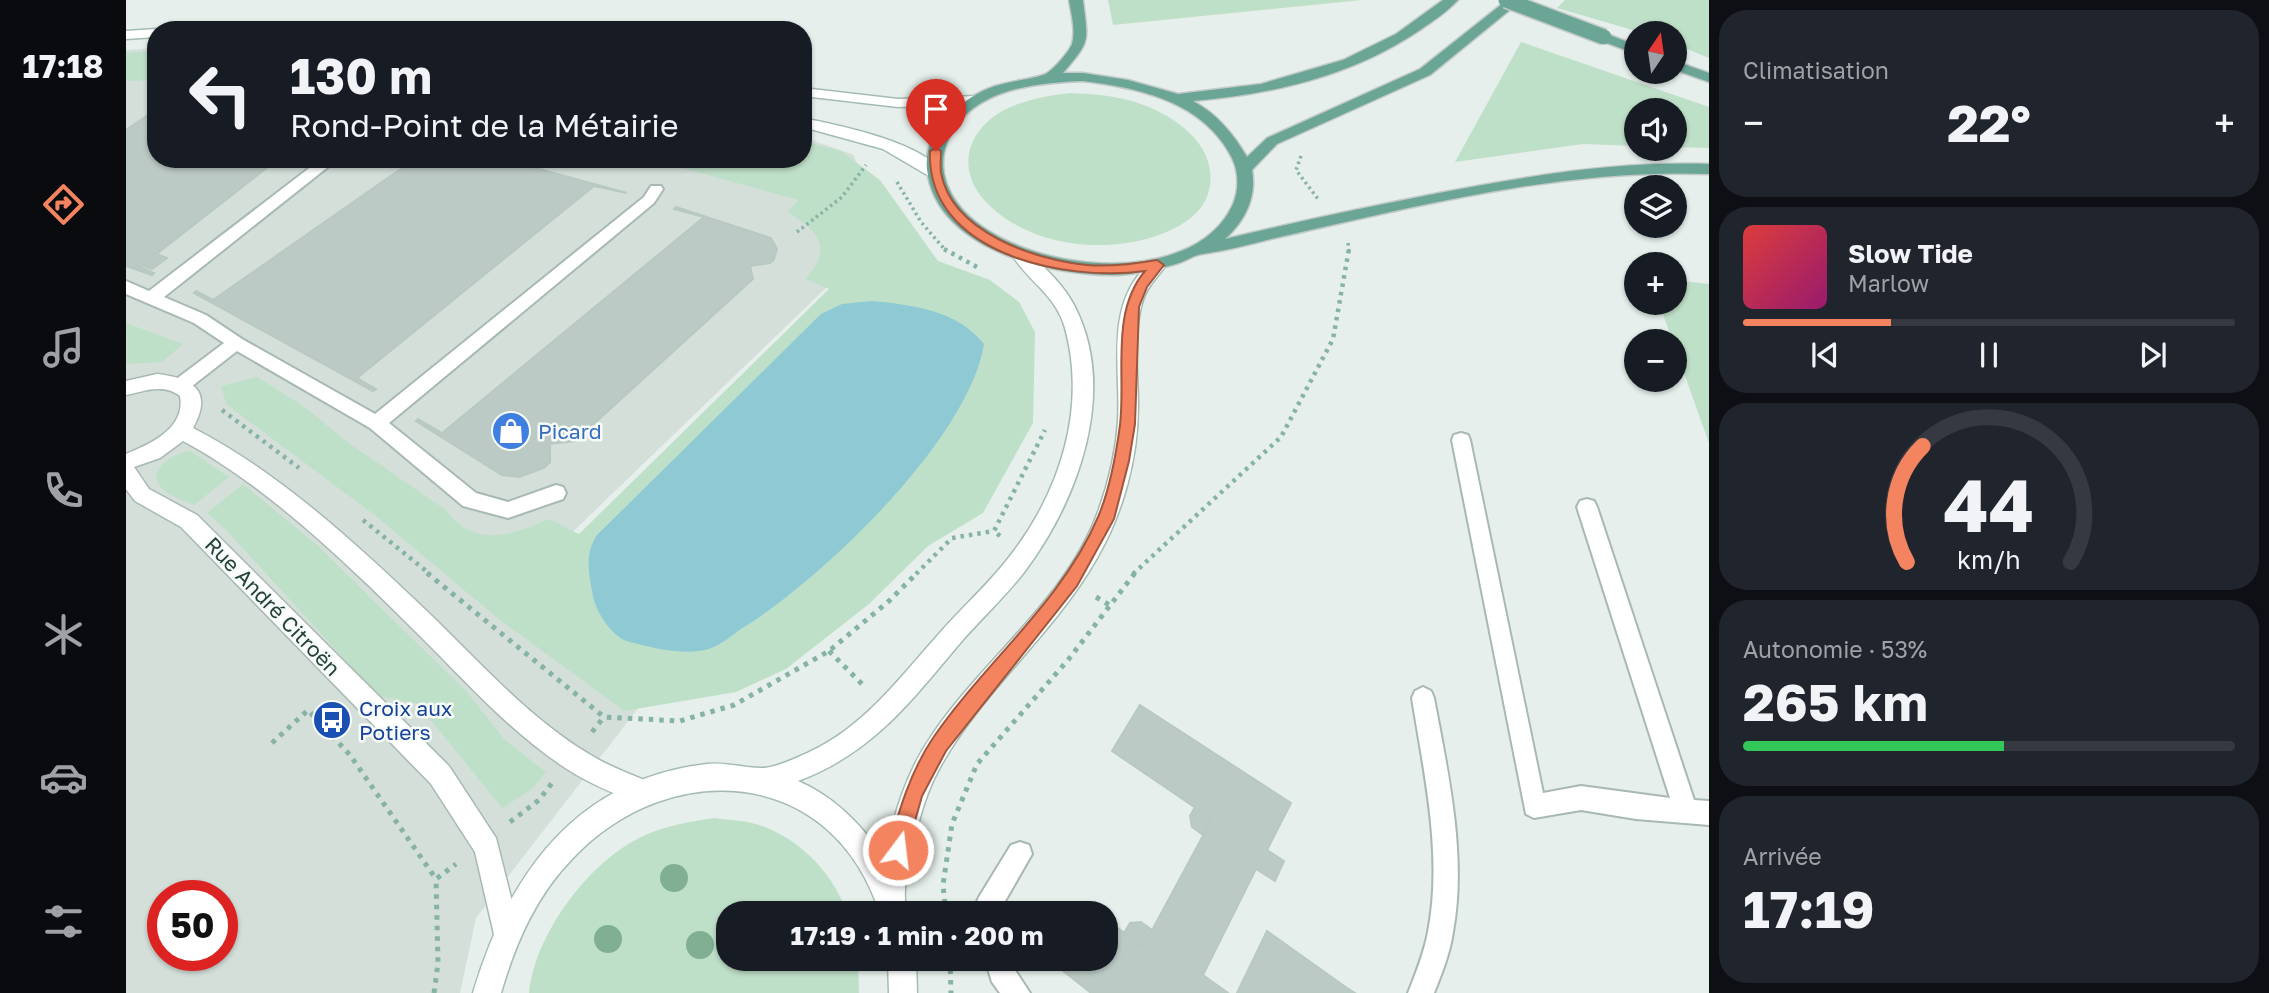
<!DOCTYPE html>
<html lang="fr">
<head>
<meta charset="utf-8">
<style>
	:root { --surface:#171b24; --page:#20242c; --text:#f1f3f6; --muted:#9ea1a6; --line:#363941; --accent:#f4845f }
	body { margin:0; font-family:"Golos Text",sans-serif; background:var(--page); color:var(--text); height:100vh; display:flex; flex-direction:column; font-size:26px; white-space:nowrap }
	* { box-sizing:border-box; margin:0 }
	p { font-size:23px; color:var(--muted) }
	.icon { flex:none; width:38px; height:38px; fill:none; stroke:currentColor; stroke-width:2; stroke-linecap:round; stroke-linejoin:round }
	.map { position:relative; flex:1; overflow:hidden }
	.details { display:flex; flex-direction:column; gap:10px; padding:10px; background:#0d0f14; width:560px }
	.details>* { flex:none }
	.hud { position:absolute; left:21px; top:21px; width:665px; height:147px; border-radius:28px; box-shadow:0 2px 5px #0004; background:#171b24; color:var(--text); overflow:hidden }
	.needle { width:46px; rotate:13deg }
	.buttons { position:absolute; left:1498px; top:21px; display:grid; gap:14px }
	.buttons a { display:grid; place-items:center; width:63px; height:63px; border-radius:50%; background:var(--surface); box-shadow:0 2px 5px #0004; font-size:35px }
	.speed { position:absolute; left:21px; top:880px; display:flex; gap:14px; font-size:35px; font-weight:700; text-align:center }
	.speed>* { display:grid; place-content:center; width:91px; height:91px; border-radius:50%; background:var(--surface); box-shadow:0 2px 5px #0004; line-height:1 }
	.speed .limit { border:10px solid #d22; background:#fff; color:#111 }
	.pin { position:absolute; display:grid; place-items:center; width:60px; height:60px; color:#fff; margin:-72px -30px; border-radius:50% 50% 50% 0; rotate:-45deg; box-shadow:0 0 7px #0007 }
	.pin .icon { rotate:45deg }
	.me { position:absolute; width:77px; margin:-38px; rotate:15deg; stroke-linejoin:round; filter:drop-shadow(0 0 5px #0008) }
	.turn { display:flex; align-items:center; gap:24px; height:147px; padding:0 28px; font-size:32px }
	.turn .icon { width:91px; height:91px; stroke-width:2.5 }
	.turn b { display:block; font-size:49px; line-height:60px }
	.big { font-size:52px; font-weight:700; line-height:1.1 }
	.details .widget { flex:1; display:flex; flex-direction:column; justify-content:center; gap:10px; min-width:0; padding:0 24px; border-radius:28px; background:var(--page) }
	.details .dial { align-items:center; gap:0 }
	.dial svg { height:182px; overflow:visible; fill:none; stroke:var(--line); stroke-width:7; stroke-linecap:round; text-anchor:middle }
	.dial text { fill:var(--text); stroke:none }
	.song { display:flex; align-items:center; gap:21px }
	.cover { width:84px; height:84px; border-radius:10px; background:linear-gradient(135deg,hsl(0 70% 55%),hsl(320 70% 35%)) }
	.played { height:7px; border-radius:4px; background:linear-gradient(90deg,var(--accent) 30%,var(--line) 30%) }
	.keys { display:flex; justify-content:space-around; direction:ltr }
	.heat { display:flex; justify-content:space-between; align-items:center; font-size:38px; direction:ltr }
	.charge { height:10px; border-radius:5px; background:linear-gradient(90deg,#34c759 53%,var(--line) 0) }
	.trip { position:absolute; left:590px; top:901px; width:402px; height:70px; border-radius:28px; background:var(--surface); box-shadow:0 2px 5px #0004; font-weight:700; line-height:70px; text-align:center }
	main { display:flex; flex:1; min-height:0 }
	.dock { display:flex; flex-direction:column; width:126px; justify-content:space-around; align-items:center; background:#090b0e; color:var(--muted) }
	.dock .icon { width:49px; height:49px }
	.dock .on { color:var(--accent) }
	.dock b { font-size:32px; color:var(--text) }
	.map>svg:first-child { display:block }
	.built { fill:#d4dfda; fill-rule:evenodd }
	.green { fill:#bfe0c8 }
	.water { fill:#8ec9d4 }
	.building { fill:#bbcac4; stroke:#b8c9c2; stroke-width:2 }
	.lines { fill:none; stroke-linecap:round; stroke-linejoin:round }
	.service-casing { stroke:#a8b8b2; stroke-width:4 }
	.minor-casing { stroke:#a8b8b2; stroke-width:3 }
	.secondary-casing { stroke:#a4bbb3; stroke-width:3 }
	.primary-casing { stroke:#c2cac8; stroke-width:3 }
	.path-far2 { stroke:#86b3a5; stroke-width:3.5; stroke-dasharray:2.5 3.5; stroke-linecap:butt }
	.path-far1 { stroke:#86b3a5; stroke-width:4.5; stroke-dasharray:3.5 5; stroke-linecap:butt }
	.path { stroke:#86b3a5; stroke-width:5; stroke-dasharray:4.5 6; stroke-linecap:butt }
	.service { fill:#fff; fill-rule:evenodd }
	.minor { fill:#fff; fill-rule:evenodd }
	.secondary { fill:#fff; fill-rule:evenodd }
	.primary { fill:#6aa596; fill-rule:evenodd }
	.primary-bridge-casing { stroke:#c2cac8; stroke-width:18; stroke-linecap:butt }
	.primary-bridge { stroke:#6aa596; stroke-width:15 }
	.tree { fill:#80af93 }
	.route { fill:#f4845f; stroke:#9f563e; stroke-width:2 }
	.labels { text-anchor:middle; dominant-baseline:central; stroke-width:5; stroke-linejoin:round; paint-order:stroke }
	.shop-label { font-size:21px; fill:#366cbe; stroke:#f7fbf9; text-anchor:start }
	.street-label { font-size:21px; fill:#24423a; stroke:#f7fbf9 }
	.transit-label { font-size:21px; fill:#164399; stroke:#f7fbf9; text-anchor:start }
</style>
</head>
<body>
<main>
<nav class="dock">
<b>17:18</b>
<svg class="icon on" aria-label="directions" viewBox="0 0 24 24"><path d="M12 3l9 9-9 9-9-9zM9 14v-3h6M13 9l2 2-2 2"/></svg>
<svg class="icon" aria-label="music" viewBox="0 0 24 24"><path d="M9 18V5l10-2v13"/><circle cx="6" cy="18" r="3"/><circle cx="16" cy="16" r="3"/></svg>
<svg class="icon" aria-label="phone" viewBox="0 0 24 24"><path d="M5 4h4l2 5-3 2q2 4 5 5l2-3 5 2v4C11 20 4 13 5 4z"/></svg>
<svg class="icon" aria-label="climate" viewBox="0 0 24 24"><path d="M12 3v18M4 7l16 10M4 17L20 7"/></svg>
<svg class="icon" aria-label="car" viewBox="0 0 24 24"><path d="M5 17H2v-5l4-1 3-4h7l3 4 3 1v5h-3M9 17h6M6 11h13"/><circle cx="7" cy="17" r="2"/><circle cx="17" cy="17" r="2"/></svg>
<svg class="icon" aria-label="filters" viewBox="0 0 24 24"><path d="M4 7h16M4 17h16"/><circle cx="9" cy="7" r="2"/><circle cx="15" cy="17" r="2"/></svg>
</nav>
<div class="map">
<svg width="1583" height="993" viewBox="0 0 1583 993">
	<rect width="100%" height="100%" fill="#e6efeb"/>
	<!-- built -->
	<path class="built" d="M30 48V159H677V137L728 155 742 206 732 257 378 598 517 702 350 918 334 993H0V50ZM37 896H96V956H37Z"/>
	<!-- green -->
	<g class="green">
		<polygon points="982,0 1236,0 987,25"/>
		<polygon points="1439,0 1583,0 1583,58 1549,44 1549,33 1517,33 1431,8"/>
		<polygon points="1395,42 1583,107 1583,148 1549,147 1549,110 1510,110 1510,146 1457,144 1329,162"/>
		<polygon points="30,51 30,80 0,81 0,53"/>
		<path d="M944 93C963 94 983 95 1002 100 1044 111 1097 145 1082 194 1075 216 1051 229 1030 236 978 254 906 246 864 206 824 169 843 121 892 104 909 98 926 95 944 93Z"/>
		<path d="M677 141 715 151 754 180 812 261 864 280 893 302 909 332 907 423 857 513 802 546 743 604 660 669 610 692 498 711 370 617 250 516 100 404 95 386 131 377 176 405 224 444 320 510C347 549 387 535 423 519L453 534 703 289 680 279C708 245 691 231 662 212L672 200 524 159H677Z"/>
		<polygon points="1549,280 1583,284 1583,443 1533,303 1549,303"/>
		<polygon points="0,323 57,344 36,362 1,364"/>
		<path d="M64 451 103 477 68 505C58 500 41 496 34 486 21 467 49 453 64 451Z"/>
		<polygon points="117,484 190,544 341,692 379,740 420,772 406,789 376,808 292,704 252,696 100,530 81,513"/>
		<path d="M589 818C601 820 614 820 626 823 670 834 707 872 721 913L602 914V959H732L733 993H403C409 935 460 866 511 839 536 826 561 822 589 818Z"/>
	</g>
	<!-- water -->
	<path class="water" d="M746 301C787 305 831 310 858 344 843 439 695 580 615 629 605 636 591 648 579 650 558 654 536 650 516 645 510 643 501 642 496 639 482 630 470 611 467 596 463 575 458 554 471 535L695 314 716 304Z"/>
	<!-- building -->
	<g class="building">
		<polygon points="25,113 30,113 30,159 152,159 14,267 28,273 26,275 0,266 0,130"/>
		<polygon points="289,159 376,159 501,193 468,186 231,378 250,389 247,391 68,293 70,291 87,300"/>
		<polygon points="550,207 645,238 651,249 648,259 644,263 624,266 627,279 449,441 424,444 424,462 418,468 393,477 376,475 290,421 292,419 316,433 578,217 548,209"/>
		<polygon points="33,255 41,258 26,269 18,266"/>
		<polygon points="1014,705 1165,803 1141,850 1158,861 1149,881 1130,869 1077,975 1102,993 965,993 926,962 928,959 980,959 980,919 1017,947 1086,819 986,751"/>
		<polygon points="1069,807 1086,819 1077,835 1066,827 1064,816"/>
		<polygon points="1015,922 1026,930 1017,947 998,933 1004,923"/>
		<polygon points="1141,931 1221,988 1229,993 1111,993"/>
	</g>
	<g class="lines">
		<defs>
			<g id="service">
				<polygon points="195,159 212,159 38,297 80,315 116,339 249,414 518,197 525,186 535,186 537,189 528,203 263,423 350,493 382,502 430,485 437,487 440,493 437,499 382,518 337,506 244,428 111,351 61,390 49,390 46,385 49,380 98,343 68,323 0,294 0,281 23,291"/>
				<polygon points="1335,433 1342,435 1344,440 1417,793 1455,786 1544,798 1451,507 1454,501 1461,499 1468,501 1471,507 1568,800 1583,801 1583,825 1510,819 1455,810 1408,818 1400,814 1326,440 1328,435"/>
				<path d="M1297 687 1305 691 1308 698C1322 773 1341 856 1327 932 1324 953 1316 973 1308 993H1282C1290 973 1298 953 1302 932 1317 856 1298 773 1286 698L1289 691Z"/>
				<polygon points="894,842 903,845 906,854 875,908 876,914 850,914 849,906 853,897 885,845"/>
				<polygon points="859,959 885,959 887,967 904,993 874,993 866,982"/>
			</g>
			<path id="minor" d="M31 374C66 378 88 390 67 428 155 473 237 550 308 618 358 667 407 722 468 757 487 768 506 775 526 783L530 792 526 801 517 805C494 796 471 787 449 774 388 737 341 682 291 633 224 566 140 485 57 441L34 458 8 467 23 489 71 515 323 766 370 838 394 933 390 943 380 947 370 943 349 852 305 784 55 527 9 501 0 489V454C25 444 60 428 54 396 38 383 18 391 0 395V381Z"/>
			<g id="secondary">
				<polygon points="152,26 197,26 204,30 145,30"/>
				<polygon points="30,29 34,30 30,30 30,37 0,39 0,31"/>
				<polygon points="677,88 772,99 851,96 858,100 851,104 772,107 677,96"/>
				<path d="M677 118C715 126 792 141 817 172L809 177 803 176 757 149 677 127Z"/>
				<path d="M895 249 901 251C919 268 938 285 949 307 992 392 952 500 899 571 880 596 856 618 835 642 785 701 747 753 672 781 709 797 736 825 758 858 768 815 780 772 806 735 857 659 942 598 973 509 983 481 990 451 992 421 995 373 980 312 1015 272 1020 266 1023 261 1031 259L1040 265C1032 277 1021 286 1017 300 1006 334 1012 371 1012 406 1012 459 997 513 971 558 927 636 854 692 812 771 798 797 791 827 785 856 781 876 775 895 782 914H754C708 767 545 755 447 858 410 896 390 942 375 993H347C382 875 450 779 581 764 600 762 617 768 635 768 649 769 682 753 695 746 742 721 777 674 812 635 835 608 863 584 884 556 934 492 961 408 939 328 930 295 903 282 886 255Z"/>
				<polygon points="762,959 790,959 791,993 763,993"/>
			</g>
			<g id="primary">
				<path d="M943 0H957C962 43 965 40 937 73H957L1002 80 1052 94 1135 84 1217 60 1270 34 1317 0H1332C1321 12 1307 21 1294 30 1226 76 1148 94 1067 101 1091 114 1107 133 1121 157L1141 138 1294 69 1381 0H1396L1304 75 1151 144 1126 170C1131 197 1119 221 1099 239 1170 222 1241 207 1313 193 1403 176 1491 161 1583 164V174C1436 168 1288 207 1145 239 1122 245 1098 251 1076 254 1068 255 1058 262 1050 264 1029 270 1007 275 986 275 921 275 809 248 801 169 797 130 835 98 869 86 885 81 901 80 917 75 925 73 943 52 946 44 950 30 945 13 943 0ZM957 81C1014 88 1078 102 1106 158 1113 172 1113 190 1107 204 1067 294 882 272 831 203 816 182 812 158 825 134 850 88 911 83 957 81Z"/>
				<polygon points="1478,33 1510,45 1510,54 1473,40 1471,37"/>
				<polygon points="1549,61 1583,73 1583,82 1549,70"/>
			</g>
		</defs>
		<!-- service casing -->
		<use href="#service" class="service-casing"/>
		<!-- minor casing -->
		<use href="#minor" class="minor-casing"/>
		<!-- secondary casing -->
		<use href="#secondary" class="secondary-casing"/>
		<!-- primary casing -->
		<use href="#primary" class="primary-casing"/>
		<!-- path-far2 -->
		<g class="path-far2">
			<polyline points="1175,156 1170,170 1192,199"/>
			<polyline points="771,182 795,222 820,251"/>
			<polyline points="671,232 716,197 740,165"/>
			<polyline points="1222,243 1223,251"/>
		</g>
		<!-- path-far1 -->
		<g class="path-far1">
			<polyline points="818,249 851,267"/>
			<polyline points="96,410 173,468"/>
			<polyline points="237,520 304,574"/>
			<polyline points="874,536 868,531 919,430"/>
			<polyline points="790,574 826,538 868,531"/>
			<polyline points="1007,574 1155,437 1207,339 1223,249"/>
		</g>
		<!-- path -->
		<g class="path">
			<polyline points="301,573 478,717 554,721 608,705 703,651 763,601 791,573"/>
			<polyline points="970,597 985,606"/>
			<polyline points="703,651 739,687"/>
			<polyline points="466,732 478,717"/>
			<polyline points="146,743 182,710 224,755 310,879"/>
			<polyline points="384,822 413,800 426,783"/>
			<polyline points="820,914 817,885 826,824 851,764 942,660 1009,573"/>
			<polyline points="824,959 825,993"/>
			<polyline points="308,993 312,963 310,879 330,864"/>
		</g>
		<!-- service -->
		<use href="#service" class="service"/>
		<!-- minor -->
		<use href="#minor" class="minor"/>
		<!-- secondary -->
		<use href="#secondary" class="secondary"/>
		<!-- primary -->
		<use href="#primary" class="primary"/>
		<defs>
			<polyline id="primary-bridge" points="1380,0 1478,37"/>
		</defs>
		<!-- primary-bridge casing -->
		<use href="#primary-bridge" class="primary-bridge-casing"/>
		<!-- primary-bridge -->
		<use href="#primary-bridge" class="primary-bridge"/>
	</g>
	<!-- trees -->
	<g class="tree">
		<circle cx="548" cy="878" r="14"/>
		<circle cx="482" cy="939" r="14"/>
		<circle cx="574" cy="945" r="14"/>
	</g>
	<!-- route -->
	<path class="route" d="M810 148 815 151C815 158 814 166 815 173 826 232 909 260 961 265 985 267 1008 264 1031 260L1038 265 1021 287 1013 307 1009 424 1003 461 988 519 951 586 820 751 796 796 779 857 772 860 765 857 762 850C773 811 784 772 807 738 858 663 936 602 972 517 984 489 990 455 994 425 1000 375 984 312 1019 271 939 282 800 254 804 151Z"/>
	<!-- icons -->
	<defs>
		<symbol id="shop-disc" viewBox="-11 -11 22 22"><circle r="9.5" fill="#3f7fe0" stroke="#f7fbf9"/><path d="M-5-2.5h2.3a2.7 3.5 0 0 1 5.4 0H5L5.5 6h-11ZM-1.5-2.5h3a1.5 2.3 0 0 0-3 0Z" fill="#fff"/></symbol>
		<symbol id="bus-disc" viewBox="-11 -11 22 22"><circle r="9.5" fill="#1a4fb4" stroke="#f7fbf9"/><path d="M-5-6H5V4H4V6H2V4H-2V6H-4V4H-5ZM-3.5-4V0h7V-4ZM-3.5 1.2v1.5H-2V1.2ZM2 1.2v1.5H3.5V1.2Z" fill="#fff"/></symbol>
	</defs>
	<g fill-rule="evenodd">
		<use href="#shop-disc" x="363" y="409" width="44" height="44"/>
		<use href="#bus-disc" x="184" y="698" width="44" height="44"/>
	</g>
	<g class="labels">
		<!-- shop labels -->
		<g class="shop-label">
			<text x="412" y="431">Picard</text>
		</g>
		<!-- street labels -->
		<g class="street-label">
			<text transform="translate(147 606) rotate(46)">Rue André Citroën</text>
		</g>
		<!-- transit labels -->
		<g class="transit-label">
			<text x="233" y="708">Croix aux<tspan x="233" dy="24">Potiers</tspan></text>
		</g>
	</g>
</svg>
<div class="buttons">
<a><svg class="needle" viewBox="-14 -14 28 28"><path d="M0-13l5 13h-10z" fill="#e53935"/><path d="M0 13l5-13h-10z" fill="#9ea1a6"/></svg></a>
<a><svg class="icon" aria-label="sound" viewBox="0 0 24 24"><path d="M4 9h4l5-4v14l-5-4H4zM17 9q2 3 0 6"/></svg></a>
<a><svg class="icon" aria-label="layers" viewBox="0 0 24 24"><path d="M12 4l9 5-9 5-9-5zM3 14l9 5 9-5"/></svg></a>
<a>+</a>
<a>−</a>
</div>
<div class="speed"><div class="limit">50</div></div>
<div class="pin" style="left:810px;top:151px;background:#d93025"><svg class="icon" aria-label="arrive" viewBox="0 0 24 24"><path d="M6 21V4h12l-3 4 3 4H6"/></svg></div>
<svg class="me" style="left:772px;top:850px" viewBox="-20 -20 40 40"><circle r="17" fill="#f4845f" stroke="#fff" stroke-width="3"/><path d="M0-11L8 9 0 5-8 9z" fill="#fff"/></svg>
<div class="trip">17:19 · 1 min · 200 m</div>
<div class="hud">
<div class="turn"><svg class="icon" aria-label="left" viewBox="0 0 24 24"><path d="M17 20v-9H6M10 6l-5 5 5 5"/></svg><div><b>130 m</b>Rond-Point de la Métairie</div></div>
</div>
</div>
<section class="details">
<div class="widget"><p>Climatisation</p>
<div class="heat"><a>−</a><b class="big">22°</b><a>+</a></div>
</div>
<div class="widget">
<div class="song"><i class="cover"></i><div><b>Slow Tide</b><p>Marlow</p></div></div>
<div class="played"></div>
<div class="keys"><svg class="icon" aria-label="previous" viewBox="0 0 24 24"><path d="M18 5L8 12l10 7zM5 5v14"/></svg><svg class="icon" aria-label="pause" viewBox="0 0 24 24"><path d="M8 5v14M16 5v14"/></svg><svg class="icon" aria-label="next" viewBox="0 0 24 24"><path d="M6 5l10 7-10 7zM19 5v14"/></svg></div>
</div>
<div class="widget dial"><svg viewBox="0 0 100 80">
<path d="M14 69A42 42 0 1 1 86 69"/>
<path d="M14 69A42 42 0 0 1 21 18" stroke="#f4845f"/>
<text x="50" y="56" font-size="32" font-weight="700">44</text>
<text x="50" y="72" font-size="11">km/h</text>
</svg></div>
<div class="widget"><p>Autonomie · 53%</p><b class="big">265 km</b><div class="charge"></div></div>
<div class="widget"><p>Arrivée</p><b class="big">17:19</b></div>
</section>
</main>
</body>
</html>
